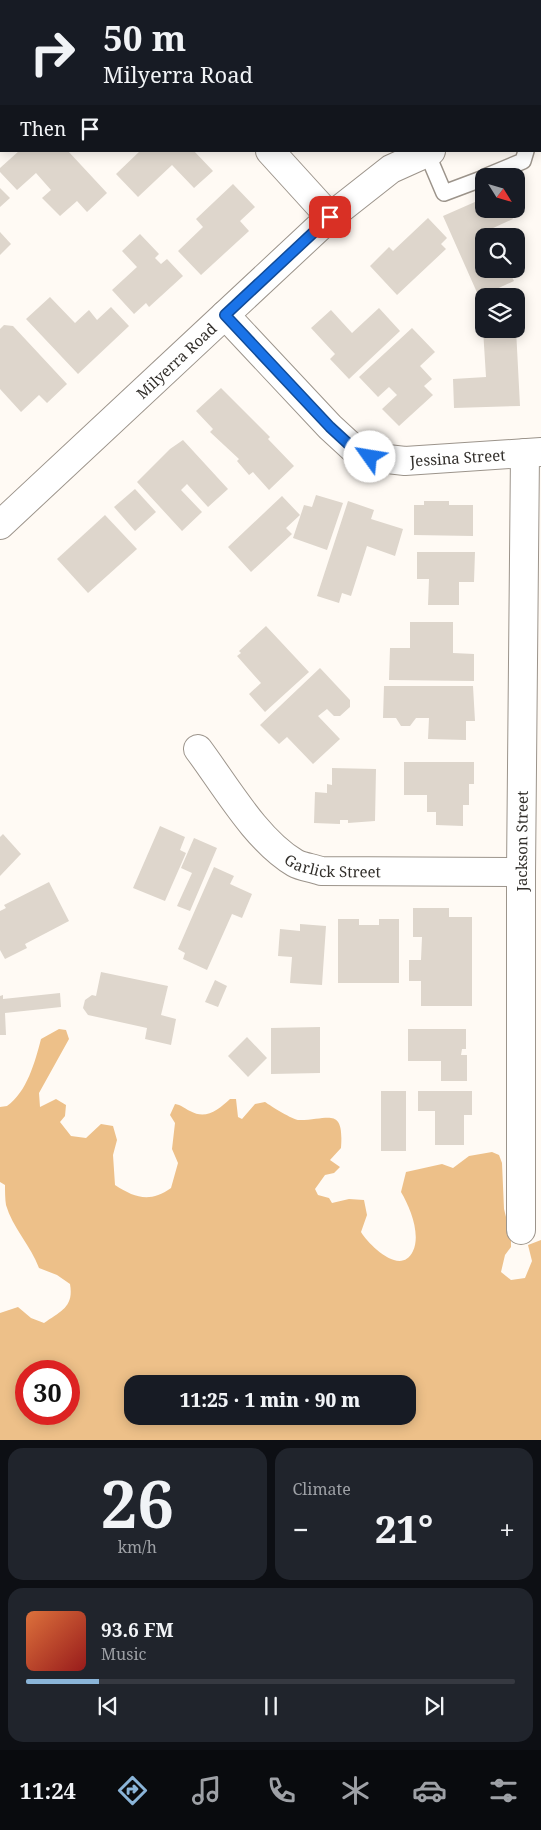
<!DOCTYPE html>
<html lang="en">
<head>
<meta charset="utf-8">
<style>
	:root { --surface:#171b24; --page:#20242c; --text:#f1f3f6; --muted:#9ea1a6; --line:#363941; --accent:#8ab4d8 }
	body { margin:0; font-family:"Noto Serif",serif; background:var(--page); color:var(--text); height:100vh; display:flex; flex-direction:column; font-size:19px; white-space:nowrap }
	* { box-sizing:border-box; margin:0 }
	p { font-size:16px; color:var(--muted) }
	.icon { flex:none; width:28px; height:28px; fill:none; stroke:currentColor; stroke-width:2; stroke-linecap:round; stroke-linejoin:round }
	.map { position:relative; height:1440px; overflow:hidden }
	.drawer { display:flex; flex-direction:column; gap:8px; padding:8px; background:#0d0f14; flex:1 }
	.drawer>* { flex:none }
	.top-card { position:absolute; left:0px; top:0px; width:541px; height:152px; box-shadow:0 2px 12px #0003; background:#171b24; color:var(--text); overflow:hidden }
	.needle { width:32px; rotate:127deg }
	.controls { position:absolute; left:475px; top:168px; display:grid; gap:10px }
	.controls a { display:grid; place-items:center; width:50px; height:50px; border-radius:10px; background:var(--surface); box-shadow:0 2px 12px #0003; font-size:25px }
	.speed { position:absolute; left:15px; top:1360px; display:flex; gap:10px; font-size:25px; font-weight:700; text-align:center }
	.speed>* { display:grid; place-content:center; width:65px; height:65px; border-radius:50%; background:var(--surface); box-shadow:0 2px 12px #0003; line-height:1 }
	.speed .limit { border:8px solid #d22; background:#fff; color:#111 }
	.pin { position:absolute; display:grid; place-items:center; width:42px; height:42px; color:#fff; margin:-21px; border-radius:10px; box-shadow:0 2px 8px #0006 }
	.me { position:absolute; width:55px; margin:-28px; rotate:302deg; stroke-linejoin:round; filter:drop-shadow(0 0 4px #0008) }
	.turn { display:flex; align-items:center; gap:18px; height:105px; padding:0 20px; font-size:22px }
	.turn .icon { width:65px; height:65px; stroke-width:2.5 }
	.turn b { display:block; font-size:35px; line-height:42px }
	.then { display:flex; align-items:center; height:48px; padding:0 20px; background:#0003; gap:10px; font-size:19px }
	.big { font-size:38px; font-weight:800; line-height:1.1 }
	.drawer .tile { flex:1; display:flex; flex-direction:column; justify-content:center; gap:8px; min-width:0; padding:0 18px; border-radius:15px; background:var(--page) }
	.drawer .dial { align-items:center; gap:0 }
	.dial b { font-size:65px; line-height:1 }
	.song { display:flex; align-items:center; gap:15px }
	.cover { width:60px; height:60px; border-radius:8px; background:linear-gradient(135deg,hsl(20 70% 55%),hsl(0 70% 35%)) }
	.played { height:5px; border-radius:2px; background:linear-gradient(90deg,var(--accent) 15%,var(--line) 15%) }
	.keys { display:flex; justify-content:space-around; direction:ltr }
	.heat { display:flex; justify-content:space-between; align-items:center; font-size:28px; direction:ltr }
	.drawer .tiles { flex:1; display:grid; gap:8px; grid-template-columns:1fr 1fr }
	.tile:last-child { grid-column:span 2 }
	.trip { position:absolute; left:124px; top:1375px; width:292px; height:50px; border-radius:15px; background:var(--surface); box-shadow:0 2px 12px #0003; font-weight:800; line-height:50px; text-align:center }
	.tab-bar { display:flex; height:80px; justify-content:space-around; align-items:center; background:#090b0e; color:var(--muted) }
	.tab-bar .icon { width:35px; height:35px }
	.tab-bar .current { color:var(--accent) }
	.tab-bar b { font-size:22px; color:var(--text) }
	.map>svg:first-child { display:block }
	.green { fill:#edc089; fill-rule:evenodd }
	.building { fill:#ded6cc }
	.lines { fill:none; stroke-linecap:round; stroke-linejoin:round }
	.lane-casing { stroke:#9c948b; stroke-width:18 }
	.street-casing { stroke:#9c948b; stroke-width:30 }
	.secondary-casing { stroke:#9c948b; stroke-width:30 }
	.lane { stroke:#fff; stroke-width:15 }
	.street { stroke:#fff; stroke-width:28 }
	.secondary { stroke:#fff; stroke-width:28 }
	.route-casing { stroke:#114b97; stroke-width:12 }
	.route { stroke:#1a73e8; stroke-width:9 }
	.labels { text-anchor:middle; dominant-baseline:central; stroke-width:4; stroke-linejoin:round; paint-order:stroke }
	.street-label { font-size:15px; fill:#322f2b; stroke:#fffaf4 }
</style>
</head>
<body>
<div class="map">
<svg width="541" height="1440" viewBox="0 0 541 1440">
	<rect width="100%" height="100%" fill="#fffaf4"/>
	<!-- green -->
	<path class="green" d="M59 1029 66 1030 69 1039 39 1093 40 1107 56 1099 66 1105 65 1116 60 1122 71 1136 86 1138 101 1124 113 1126 117 1140 113 1155 115 1185C135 1198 150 1203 171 1188L178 1163 172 1149 175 1123 170 1115 175 1104C181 1105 184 1108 190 1111 206 1120 218 1110 230 1099H236L238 1117 242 1119 255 1104 265 1102C271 1106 294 1121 300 1120 329 1120 344 1106 341 1148L330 1160 340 1167 334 1173 325 1175 315 1189 318 1195 329 1198 332 1203 349 1199 364 1200 367 1215 361 1232C369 1245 401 1277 413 1251 421 1234 410 1207 401 1192L406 1172 442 1164 453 1168 469 1156 492 1152 499 1155 502 1163 504 1209 511 1237V1247L505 1255 501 1272 511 1280 525 1278 532 1261 528 1245 541 1240V1440H0V1313L18 1307 31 1318 44 1323C61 1311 74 1307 70 1284L57 1275 39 1268C31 1246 12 1227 6 1205 5 1199 5 1191 5 1185L0 1182V1107L7 1106C27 1092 35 1062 41 1039ZM26 1371H69V1414H26ZM132 1384H408V1416H132Z"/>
	<!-- building -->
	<g class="building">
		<polygon points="19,151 68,151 107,193 87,212 77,201 60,216 42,198 51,190 36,173 17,190 0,172 0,168"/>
		<polygon points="140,151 194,151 213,171 194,188 172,165 138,197 116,174"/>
		<polygon points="233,184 255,207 240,221 249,231 201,275 178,251 203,227 196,219"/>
		<polygon points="0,188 10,198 0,207"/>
		<polygon points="484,198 484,209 508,209 513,219 491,229 494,236 484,236 484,269 508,269 514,281 479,297 443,216"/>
		<polygon points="428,218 447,238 441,244 446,249 397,295 370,266 389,247 393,251"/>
		<polygon points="0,232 11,244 0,255"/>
		<polygon points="140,234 159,254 155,258 161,264 167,259 183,276 149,307 146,303 134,314 112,290 137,267 122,251"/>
		<polygon points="50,297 75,323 89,310 97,320 111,307 129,326 78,374 26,319"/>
		<polygon points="379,308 400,331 349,379 330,359 335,354 311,328 331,310 352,333"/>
		<polygon points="4,325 13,326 67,384 47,403 39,395 21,412 0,389 0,329"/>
		<polygon points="412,328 435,352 420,366 432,379 424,386 433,395 399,426 382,409 397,395 389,387 378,397 359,377"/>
		<polygon points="483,329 516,329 520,406 454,408 453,379 486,377"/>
		<polygon points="221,388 270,437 268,439 294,466 269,490 253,472 249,475 237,461 239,459 210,432 213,429 196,411"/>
		<polygon points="183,440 228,489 208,507 187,484 181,490 202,512 182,531 137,482 170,449"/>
		<polygon points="135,489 156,512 135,531 114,507"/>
		<polygon points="316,495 343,503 327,550 293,538 304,505 312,507"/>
		<polygon points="282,496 300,515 286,528 292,534 251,572 228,547"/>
		<polygon points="348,501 374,510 371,519 403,529 395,556 367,546 351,596 342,593 339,603 317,596"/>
		<polygon points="424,501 449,501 449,505 473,505 473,536 414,535 414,505 424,505"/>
		<polygon points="105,515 137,549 88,593 57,559"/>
		<polygon points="417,552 475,552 474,582 459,582 459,605 428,605 429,579 417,579"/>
		<polygon points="410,622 453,622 453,653 474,654 474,681 389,680 390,648 410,648"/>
		<polygon points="266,626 309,672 265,712 249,694 261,683 237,656 241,653 239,651"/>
		<polygon points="320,668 350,700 350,707 340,716 334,716 327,709 318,716 340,739 313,764 287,737 279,744 260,725"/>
		<polygon points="384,686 473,686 475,721 466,721 466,740 428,739 429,718 416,718 410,726 401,726 396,718 383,718"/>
		<polygon points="404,762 474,762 474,784 469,784 469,805 463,805 463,826 436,825 436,812 427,812 427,795 404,795"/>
		<polygon points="332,768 376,769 375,821 348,823 348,820 340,820 340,824 314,823 315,792 327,793 327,784 332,785"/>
		<polygon points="160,826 185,837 180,850 186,853 165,901 133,888"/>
		<polygon points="3,834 21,854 0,876 0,837"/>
		<polygon points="194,838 217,848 190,911 177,906 192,873 181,868"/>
		<polygon points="214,867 234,876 230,884 252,894 242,918 232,914 207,970 183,959 185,953 178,949"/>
		<polygon points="49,882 69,921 25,944 27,948 5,959 0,950 0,911 6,908 4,905"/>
		<polygon points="413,908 449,908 449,917 472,917 472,1006 421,1006 421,981 409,981 409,960 421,960 422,937 413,937"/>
		<polygon points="338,919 359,919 359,925 379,925 379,919 399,919 399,983 338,983"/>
		<polygon points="300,924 326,926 322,985 290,983 292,957 278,956 280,929 300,931"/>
		<polygon points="101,972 168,986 161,1015 176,1019 171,1045 145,1039 147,1028 88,1015 83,1008 85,1000 92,995 96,996"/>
		<polygon points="215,980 227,986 218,1007 205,1002"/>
		<polygon points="60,993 61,1007 5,1013 6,1035 0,1035 0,996 3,995 3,999"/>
		<polygon points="320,1027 320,1073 271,1074 271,1028"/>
		<polygon points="408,1029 466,1029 466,1049 462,1049 461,1055 467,1055 467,1081 441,1081 441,1061 408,1061"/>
		<polygon points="247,1037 267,1058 248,1077 228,1056"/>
		<rect x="381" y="1091" width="25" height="60"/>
		<polygon points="418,1091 472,1091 472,1115 464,1115 464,1145 435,1145 435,1111 418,1111"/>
	</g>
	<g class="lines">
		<defs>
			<g id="lane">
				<polyline points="427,153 444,193 484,178"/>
				<polyline points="487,176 523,161 526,151"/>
			</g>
			<g id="street">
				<polyline points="131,0 132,1"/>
				<polyline points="270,151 330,217"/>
				<path id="s1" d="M225 315 330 427 355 450 370 457 405 461 541 452"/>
				<path id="s2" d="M0 525 330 217 391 169 431 151"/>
				<path id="s3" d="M198 749C225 785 256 840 295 863 302 867 313 868 321 871L521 872"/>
				<path id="s4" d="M521 1230V872L525 453"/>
			</g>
			<polyline id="secondary" points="540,109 541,109"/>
		</defs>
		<!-- lane casing -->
		<use href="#lane" class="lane-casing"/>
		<!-- street casing -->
		<use href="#street" class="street-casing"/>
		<!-- secondary casing -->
		<use href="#secondary" class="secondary-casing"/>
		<!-- lane -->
		<use href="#lane" class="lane"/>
		<!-- street -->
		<use href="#street" class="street"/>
		<!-- secondary -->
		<use href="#secondary" class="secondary"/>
	</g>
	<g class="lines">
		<defs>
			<polyline id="route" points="330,217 225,315 330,427 355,450 370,457"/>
		</defs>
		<!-- route casing -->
		<use href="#route" class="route-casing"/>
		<!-- route -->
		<use href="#route" class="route"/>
	</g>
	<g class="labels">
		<!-- street labels -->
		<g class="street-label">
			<text stroke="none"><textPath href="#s2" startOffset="241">Milyerra Road</textPath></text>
			<text stroke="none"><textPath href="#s1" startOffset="292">Jessina Street</textPath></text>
			<text stroke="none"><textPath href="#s4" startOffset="389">Jackson Street</textPath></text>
			<text stroke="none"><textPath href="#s3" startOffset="189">Garlick Street</textPath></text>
		</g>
	</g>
</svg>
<div class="controls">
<a><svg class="needle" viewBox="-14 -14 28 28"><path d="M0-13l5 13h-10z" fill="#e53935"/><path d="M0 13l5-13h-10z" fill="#9ea1a6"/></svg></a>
<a><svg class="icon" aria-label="search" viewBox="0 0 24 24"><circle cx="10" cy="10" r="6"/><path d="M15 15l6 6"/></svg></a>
<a><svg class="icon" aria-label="layers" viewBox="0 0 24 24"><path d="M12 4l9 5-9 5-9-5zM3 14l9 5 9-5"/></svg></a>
</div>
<div class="speed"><div class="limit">30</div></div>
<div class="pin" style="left:330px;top:217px;background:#d93025"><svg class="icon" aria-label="arrive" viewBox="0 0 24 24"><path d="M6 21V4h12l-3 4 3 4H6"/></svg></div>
<svg class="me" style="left:370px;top:457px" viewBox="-20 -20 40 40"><circle r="19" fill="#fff"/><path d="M0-13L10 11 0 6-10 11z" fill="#1a73e8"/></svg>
<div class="trip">11:25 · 1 min · 90 m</div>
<div class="top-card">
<div class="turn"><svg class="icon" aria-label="right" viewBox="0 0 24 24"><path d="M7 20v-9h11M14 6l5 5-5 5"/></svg><div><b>50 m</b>Milyerra Road</div></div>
<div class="then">Then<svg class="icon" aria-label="arrive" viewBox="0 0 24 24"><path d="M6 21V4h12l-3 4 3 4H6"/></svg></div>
</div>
</div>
<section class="drawer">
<div class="tiles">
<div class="tile dial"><b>26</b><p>km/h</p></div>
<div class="tile"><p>Climate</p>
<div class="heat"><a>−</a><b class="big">21°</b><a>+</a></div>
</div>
<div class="tile">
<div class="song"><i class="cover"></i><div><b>93.6 FM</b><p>Music</p></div></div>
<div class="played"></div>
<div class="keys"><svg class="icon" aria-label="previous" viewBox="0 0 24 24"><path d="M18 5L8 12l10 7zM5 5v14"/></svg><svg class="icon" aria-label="pause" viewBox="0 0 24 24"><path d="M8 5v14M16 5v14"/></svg><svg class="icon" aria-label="next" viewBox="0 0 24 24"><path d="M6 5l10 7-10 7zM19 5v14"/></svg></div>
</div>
</div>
</section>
<nav class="tab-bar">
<b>11:24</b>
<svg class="icon current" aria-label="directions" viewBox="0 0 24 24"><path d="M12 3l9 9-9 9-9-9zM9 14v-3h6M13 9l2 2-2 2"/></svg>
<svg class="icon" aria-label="music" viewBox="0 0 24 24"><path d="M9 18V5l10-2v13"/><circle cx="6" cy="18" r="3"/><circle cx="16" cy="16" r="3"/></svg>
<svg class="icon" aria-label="phone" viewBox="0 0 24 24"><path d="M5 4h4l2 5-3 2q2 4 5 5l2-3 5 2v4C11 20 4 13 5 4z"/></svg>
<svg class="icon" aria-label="climate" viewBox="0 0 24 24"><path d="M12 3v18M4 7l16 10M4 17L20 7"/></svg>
<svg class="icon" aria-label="car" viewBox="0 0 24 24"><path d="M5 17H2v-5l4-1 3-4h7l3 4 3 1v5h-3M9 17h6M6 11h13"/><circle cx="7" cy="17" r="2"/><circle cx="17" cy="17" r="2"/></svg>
<svg class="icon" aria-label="filters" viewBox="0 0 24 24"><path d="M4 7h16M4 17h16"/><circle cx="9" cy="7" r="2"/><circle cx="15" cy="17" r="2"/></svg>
</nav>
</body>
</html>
